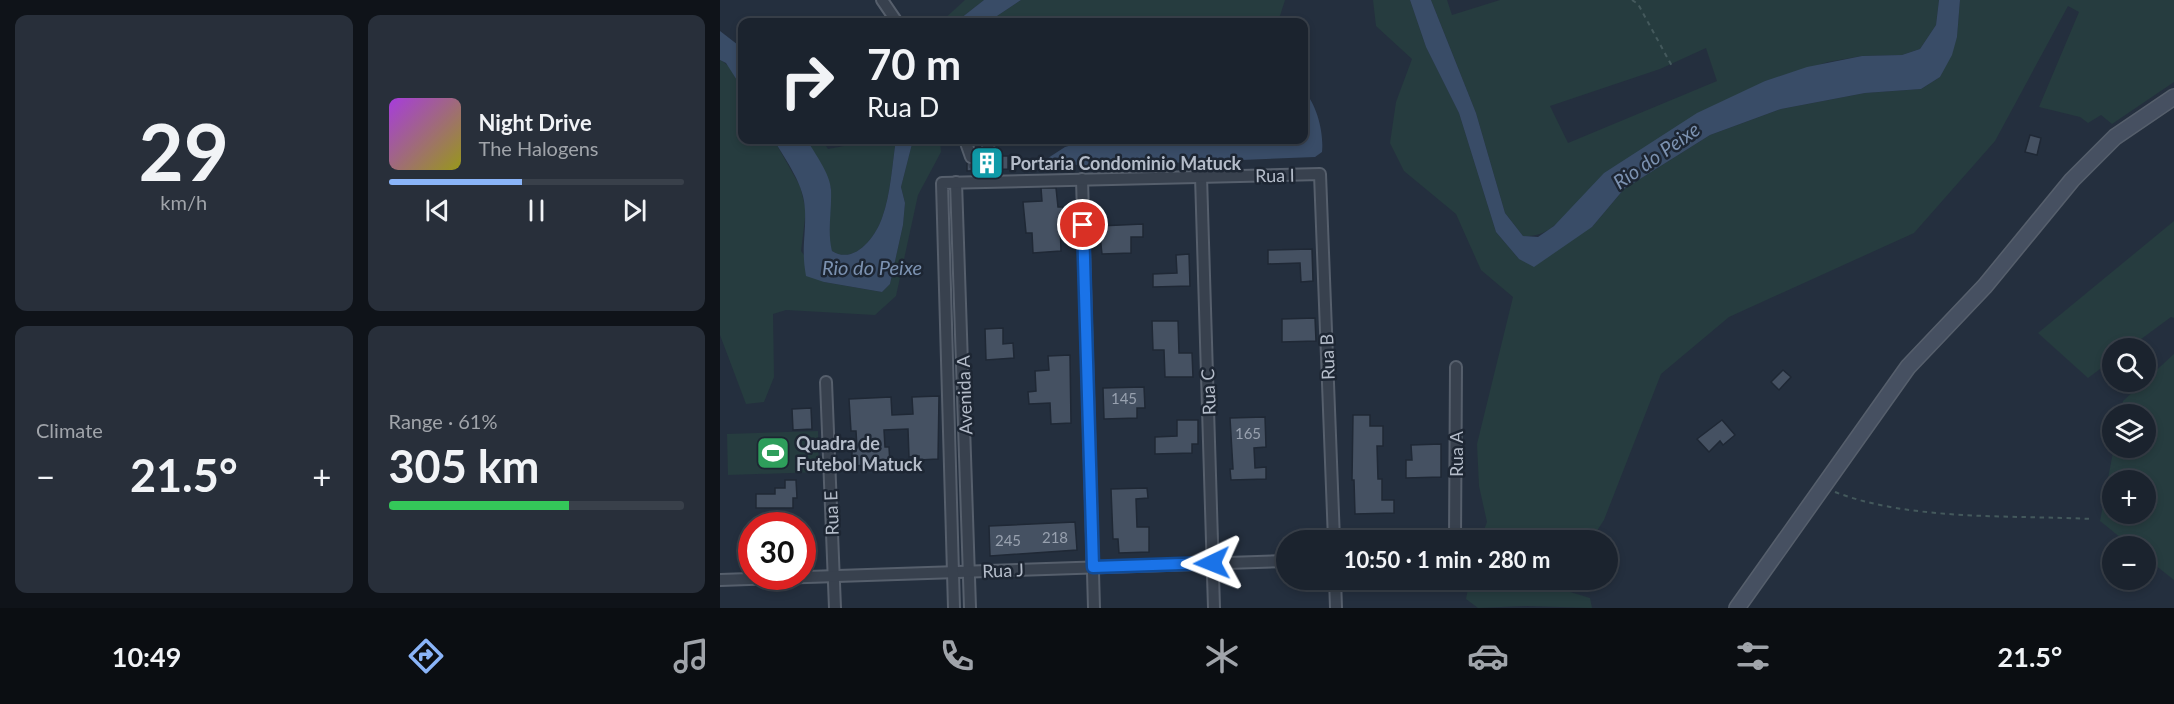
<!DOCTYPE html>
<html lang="en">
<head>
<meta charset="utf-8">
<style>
	:root { --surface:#1b232e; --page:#282f3a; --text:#f1f3f6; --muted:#a0a4aa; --line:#39404a; --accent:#8ab4f8 }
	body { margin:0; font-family:Lato,sans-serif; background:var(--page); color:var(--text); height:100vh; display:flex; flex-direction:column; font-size:22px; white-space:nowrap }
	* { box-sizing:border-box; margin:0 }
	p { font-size:20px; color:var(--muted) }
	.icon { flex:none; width:33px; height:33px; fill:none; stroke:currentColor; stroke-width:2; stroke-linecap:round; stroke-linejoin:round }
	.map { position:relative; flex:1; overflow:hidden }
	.sheet { display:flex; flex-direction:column; gap:15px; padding:15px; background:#0f1319; width:720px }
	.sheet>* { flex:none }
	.guide { position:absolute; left:18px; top:18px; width:570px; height:126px; border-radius:12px; box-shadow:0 3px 9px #0003,0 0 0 2px var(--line); background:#1b232e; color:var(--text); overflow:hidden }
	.tools { position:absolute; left:1382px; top:338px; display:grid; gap:12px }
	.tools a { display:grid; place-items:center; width:54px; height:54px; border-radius:50%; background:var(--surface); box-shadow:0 3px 9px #0003,0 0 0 2px var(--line); font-size:30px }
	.speed { position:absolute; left:18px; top:512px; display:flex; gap:12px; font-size:30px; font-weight:700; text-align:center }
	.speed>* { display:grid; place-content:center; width:78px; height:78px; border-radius:50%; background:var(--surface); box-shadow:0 3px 9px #0003,0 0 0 2px var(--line); line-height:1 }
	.speed .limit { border:9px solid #d22; background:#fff; color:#111 }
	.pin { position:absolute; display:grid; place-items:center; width:51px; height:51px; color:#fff; margin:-26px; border:3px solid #fff; border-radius:50%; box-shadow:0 2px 6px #0007 }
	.me { position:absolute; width:66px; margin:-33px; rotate:268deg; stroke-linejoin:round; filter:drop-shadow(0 0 4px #0008) }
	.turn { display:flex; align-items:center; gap:21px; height:126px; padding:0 30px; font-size:27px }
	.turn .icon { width:78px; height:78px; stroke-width:2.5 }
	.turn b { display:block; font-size:42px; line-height:51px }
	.big { font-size:45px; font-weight:700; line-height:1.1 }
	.sheet .tile { flex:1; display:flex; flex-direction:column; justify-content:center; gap:9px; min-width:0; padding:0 21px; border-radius:12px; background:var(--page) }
	.sheet .dial { align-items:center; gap:0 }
	.dial b { font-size:78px; line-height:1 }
	.song { display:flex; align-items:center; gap:18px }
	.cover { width:72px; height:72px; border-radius:9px; background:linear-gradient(135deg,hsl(280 70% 55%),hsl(60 70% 35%)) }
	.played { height:6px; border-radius:3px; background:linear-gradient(90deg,var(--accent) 45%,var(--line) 45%) }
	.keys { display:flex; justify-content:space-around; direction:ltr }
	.heat { display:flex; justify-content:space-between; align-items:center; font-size:33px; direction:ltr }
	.charge { height:9px; border-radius:4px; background:linear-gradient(90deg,#34c759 61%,var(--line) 0) }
	.sheet .tiles { flex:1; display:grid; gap:15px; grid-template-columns:repeat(2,1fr) }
	.trip { position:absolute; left:556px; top:530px; width:342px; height:60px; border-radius:30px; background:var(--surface); box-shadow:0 3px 9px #0003,0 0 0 2px var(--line); font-weight:700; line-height:60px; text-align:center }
	.tabs { display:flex; height:96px; justify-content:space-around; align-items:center; background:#0b0e12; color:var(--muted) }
	.tabs .icon { width:42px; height:42px }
	.tabs .on { color:var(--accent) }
	.tabs b { font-size:27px; color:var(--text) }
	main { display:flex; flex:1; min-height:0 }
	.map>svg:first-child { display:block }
	.green { fill:#263c3f; fill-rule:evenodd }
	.water { fill:#394c67 }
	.building { fill:#455162; stroke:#1f2835; stroke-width:1.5 }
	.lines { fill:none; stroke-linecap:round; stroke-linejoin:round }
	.street-tunnel { stroke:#3a4453; stroke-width:10; stroke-dasharray:10 5; stroke-linecap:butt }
	.street-casing { stroke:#565f6c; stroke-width:14 }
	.secondary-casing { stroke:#565f6c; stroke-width:18 }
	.path { stroke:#44595c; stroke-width:2; stroke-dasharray:4.5 4.5; stroke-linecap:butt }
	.street { stroke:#38414e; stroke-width:10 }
	.secondary { stroke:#465061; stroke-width:15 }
	.route-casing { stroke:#114b97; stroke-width:15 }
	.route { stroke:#1a73e8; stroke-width:10 }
	.labels { text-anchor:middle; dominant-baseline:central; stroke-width:5; stroke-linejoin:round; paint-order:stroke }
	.number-label { font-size:15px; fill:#98a1af }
	.poi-label { font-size:18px; font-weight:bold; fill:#b4bcc9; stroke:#1d2633; text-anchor:start }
	.street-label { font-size:18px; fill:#b4bcc9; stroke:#1d2633 }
	.water-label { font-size:20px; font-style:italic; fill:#7c92b1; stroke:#1d2633 }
</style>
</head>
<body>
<main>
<section class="sheet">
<div class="tiles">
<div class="tile dial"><b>29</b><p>km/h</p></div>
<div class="tile">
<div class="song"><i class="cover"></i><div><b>Night Drive</b><p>The Halogens</p></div></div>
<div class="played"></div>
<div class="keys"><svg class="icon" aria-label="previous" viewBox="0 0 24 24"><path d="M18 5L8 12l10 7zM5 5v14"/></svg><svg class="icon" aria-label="pause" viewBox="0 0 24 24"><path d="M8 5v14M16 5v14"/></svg><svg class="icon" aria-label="next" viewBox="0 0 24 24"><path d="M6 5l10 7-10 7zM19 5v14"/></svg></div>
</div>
<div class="tile"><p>Climate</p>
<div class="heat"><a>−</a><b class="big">21.5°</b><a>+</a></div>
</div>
<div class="tile"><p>Range · 61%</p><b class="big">305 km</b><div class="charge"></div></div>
</div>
</section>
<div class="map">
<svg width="1454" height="608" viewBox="0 0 1454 608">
	<rect width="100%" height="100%" fill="#242f3e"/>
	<!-- green -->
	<g class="green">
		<polygon points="245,0 264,0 236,22 221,22"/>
		<polygon points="301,0 565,0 558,22 268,22"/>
		<polygon points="653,0 690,0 706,47 739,113 776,232 799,259 872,227 904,189 990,135 1061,109 1145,93 1201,89 1220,77 1237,37 1240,0 1454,0 1454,82 1392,124 1381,115 1368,123 1360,117 1319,107 1359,12 1348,6 1275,141 1194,233 1009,317 941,374 884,520 871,540 760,540 767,522 759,486 757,444 793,297 761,270 736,214 684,171 670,143 676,102 692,59 656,26"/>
		<path d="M711 0H727L732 15 780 0H1219L1216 25 1200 49 1182 55 1142 56 1108 62 1045 81 854 206C837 223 828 237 803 236L785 213 756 113ZM986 48 997 81 848 143 830 106 940 69Z"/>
		<path d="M0 60C28 75 22 112 22 140H54L80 186 86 210 81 251 104 282 162 292 170 284 183 225 185 203 181 187 193 140H220L221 152 198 195 176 296 155 315 66 310 53 314 54 377 44 402 26 404 0 335Z"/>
		<path d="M87 140H102L108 149 124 146 126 140H176C172 164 171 194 162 218 155 238 134 265 112 251L109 240 111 188Z"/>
		<polygon points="1454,221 1454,318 1451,317 1409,348 1392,348 1392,360 1368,378 1318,333"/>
		<path d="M1454 354V580L1425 557V546H1411L1380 521 1394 447H1425V414H1400L1403 401ZM1392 480H1425V513H1392Z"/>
		<polygon points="98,431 99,472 8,475 7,434"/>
		<polygon points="750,579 840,579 837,588 870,598 872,608 806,606 758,608 746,599"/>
	</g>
	<!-- water -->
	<g class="water">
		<polygon points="264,0 301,0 268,22 236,22"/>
		<polygon points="690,0 711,0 756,113 785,213 803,236 818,237 834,226 884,173 977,113 1045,81 1087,67 1142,56 1182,55 1200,49 1216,25 1219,0 1240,0 1237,37 1232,55 1220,77 1201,89 1145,93 1061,109 990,135 904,189 872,227 814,267 799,259 776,232 739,113 706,47"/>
		<polygon points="0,31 22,48 22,88 6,63 0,60"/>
		<path d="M584 91C597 105 604 133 602 152L595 157 375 166 328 163V158L345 147 369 140H584Z"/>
		<path d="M54 140H87C95 154 110 173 111 190 112 211 107 231 112 251 134 265 155 238 162 218 171 194 172 164 176 140H193L181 187 185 203 183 225 170 284 162 292 104 282 86 276C81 248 86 237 85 211 85 185 66 161 54 140Z"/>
	</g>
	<!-- building -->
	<g class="building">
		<polygon points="1310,135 1321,138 1317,155 1305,152"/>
		<polygon points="277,156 288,156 288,169 247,171 247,163 254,164 258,157 271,163"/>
		<polygon points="321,188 336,188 338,207 343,207 344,219 340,220 341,251 313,253 312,233 306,233 303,202 322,201"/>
		<polygon points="423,224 423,237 411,237 411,253 382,254 379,226"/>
		<polygon points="592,249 593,281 581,282 580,263 548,264 548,250"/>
		<polygon points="469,254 470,286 433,287 433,274 457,273 456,255"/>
		<polygon points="595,318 596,341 562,342 562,319"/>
		<polygon points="432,321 458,321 459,353 472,353 473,377 445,377 444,350 433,350"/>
		<polygon points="283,328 283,344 293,343 294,358 266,360 265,329"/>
		<polygon points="350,355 351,423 331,424 330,403 309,404 308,392 316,391 315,371 329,370 328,356"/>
		<polygon points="1063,370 1071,377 1059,390 1051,382"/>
		<polygon points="424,387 425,408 417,408 417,418 384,419 383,388"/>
		<polygon points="219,396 218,459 199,460 199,456 189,457 188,429 164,430 165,447 169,447 170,464 132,466 132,449 137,448 136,431 131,431 129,399 171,397 172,415 193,414 192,397"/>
		<polygon points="91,408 92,429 73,430 72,409"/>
		<polygon points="633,415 650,415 650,426 663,426 663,446 657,446 658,479 662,479 662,500 674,500 674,513 635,514 634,480 632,480"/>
		<polygon points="545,417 546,447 534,448 535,468 546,467 546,479 511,480 510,469 513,469 510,418"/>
		<polygon points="457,420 478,420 478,444 472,444 472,453 435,454 435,437 457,436"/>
		<polygon points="1002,420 1015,435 1003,445 1000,441 989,452 977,439"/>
		<polygon points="721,444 721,477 686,478 686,460 692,460 691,445"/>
		<polygon points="65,480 76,480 77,498 73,498 73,508 36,508 36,494 55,494 55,488 65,488"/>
		<polygon points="427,488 428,498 416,499 417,527 429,527 429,552 399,553 398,539 393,539 391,489"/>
		<polygon points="355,522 357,550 270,556 269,526"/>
	</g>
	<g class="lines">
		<!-- street-tunnel -->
		<g class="street-tunnel">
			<polyline points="270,156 271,170"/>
			<polyline points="251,157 255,170"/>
		</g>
		<defs>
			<g id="street">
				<polyline points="162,0 177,22"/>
				<polyline points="245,140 251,157"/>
				<polyline points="267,140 270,156"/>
				<polyline points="481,176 494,608"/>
				<polyline points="362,179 374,608"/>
				<polyline points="236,182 250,608"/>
				<polyline points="106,382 115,608"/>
				<polyline points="735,540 736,367"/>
				<polyline points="615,579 616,608"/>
				<polyline points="0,580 567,561"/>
				<polyline points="234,608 222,183 600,174 614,540"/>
			</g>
			<polyline id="secondary" points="1017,608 1188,367 1265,286 1352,180 1395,137 1454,97"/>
		</defs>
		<!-- street casing -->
		<use href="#street" class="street-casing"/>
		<!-- secondary casing -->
		<use href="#secondary" class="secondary-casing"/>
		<!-- path -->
		<g class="path">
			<polyline points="912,0 918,4 953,68"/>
			<path d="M1115 492C1190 521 1292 515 1372 519"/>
		</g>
		<!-- street -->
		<use href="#street" class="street"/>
		<!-- secondary -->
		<use href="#secondary" class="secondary"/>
	</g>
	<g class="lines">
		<defs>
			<polyline id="route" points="363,225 373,567 492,563"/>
		</defs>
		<!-- route casing -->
		<use href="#route" class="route-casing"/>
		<!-- route -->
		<use href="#route" class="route"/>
	</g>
	<!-- icons -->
	<defs>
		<symbol id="building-square" viewBox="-11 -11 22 22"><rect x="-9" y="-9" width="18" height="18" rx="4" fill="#0f9aa8" stroke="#1d2633"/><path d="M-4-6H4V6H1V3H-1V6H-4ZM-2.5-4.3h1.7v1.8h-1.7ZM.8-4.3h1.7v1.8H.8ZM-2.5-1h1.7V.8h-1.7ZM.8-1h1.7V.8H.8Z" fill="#fff"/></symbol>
		<symbol id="stadium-square" viewBox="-11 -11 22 22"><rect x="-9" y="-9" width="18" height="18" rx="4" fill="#2e9e5b" stroke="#1d2633"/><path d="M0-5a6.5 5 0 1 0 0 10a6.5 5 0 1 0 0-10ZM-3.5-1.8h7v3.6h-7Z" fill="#fff"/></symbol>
	</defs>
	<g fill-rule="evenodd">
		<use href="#building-square" x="248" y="144" width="38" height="38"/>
		<use href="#stadium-square" x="34" y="434" width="38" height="38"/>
	</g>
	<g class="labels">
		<!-- number labels -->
		<g class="number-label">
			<text x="404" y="398">145</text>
			<text x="528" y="433">165</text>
			<text x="335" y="537">218</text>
			<text x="288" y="540">245</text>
		</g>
		<!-- poi labels -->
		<g class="poi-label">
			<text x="290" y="163">Portaria Condominio Matuck</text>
			<text x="76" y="443">Quadra de<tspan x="76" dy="21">Futebol Matuck</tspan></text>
		</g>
		<!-- street labels -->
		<g class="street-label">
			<text transform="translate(555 175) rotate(-1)">Rua I</text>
			<text transform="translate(607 357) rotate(-92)">Rua B</text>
			<text transform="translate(488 392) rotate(-92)">Rua C</text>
			<text transform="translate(244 395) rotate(-92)">Avenida A</text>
			<text transform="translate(736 454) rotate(-90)">Rua A</text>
			<text transform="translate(111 513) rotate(-92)">Rua E</text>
			<text transform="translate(283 570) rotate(-2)">Rua J</text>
		</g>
		<!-- water labels -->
		<g class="water-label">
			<text transform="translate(936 155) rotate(-35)">Rio do Peixe</text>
			<text x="152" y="267">Rio do Peixe</text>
		</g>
	</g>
</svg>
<div class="tools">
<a><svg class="icon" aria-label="search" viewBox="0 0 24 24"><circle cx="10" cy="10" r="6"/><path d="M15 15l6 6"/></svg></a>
<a><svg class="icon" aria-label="layers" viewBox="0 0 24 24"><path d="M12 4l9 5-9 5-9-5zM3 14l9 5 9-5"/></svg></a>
<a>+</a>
<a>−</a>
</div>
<div class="speed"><div class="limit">30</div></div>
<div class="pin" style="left:363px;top:225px;background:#d93025"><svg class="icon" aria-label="arrive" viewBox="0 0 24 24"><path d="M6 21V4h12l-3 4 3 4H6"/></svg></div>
<svg class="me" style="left:492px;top:563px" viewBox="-20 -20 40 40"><path d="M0-17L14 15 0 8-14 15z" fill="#1a73e8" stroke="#fff" stroke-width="4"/></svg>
<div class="trip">10:50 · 1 min · 280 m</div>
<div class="guide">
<div class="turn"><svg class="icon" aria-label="right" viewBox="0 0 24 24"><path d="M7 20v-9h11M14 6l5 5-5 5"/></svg><div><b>70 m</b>Rua D</div></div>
</div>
</div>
</main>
<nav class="tabs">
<b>10:49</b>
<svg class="icon on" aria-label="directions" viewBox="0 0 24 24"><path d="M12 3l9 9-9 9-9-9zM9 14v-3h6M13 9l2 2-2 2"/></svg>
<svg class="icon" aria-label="music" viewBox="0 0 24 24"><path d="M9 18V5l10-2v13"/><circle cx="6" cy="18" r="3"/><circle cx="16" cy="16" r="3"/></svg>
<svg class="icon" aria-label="phone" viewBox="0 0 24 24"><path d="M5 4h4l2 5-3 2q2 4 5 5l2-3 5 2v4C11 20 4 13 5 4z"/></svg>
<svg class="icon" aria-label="climate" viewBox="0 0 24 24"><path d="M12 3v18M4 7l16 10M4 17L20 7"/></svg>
<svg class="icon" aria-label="car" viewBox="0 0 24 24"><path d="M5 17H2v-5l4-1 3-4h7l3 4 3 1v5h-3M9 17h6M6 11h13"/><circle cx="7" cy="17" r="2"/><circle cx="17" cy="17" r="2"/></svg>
<svg class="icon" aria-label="filters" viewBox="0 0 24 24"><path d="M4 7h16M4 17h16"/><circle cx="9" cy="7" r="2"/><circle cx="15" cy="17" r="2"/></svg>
<b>21.5°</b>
</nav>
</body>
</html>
